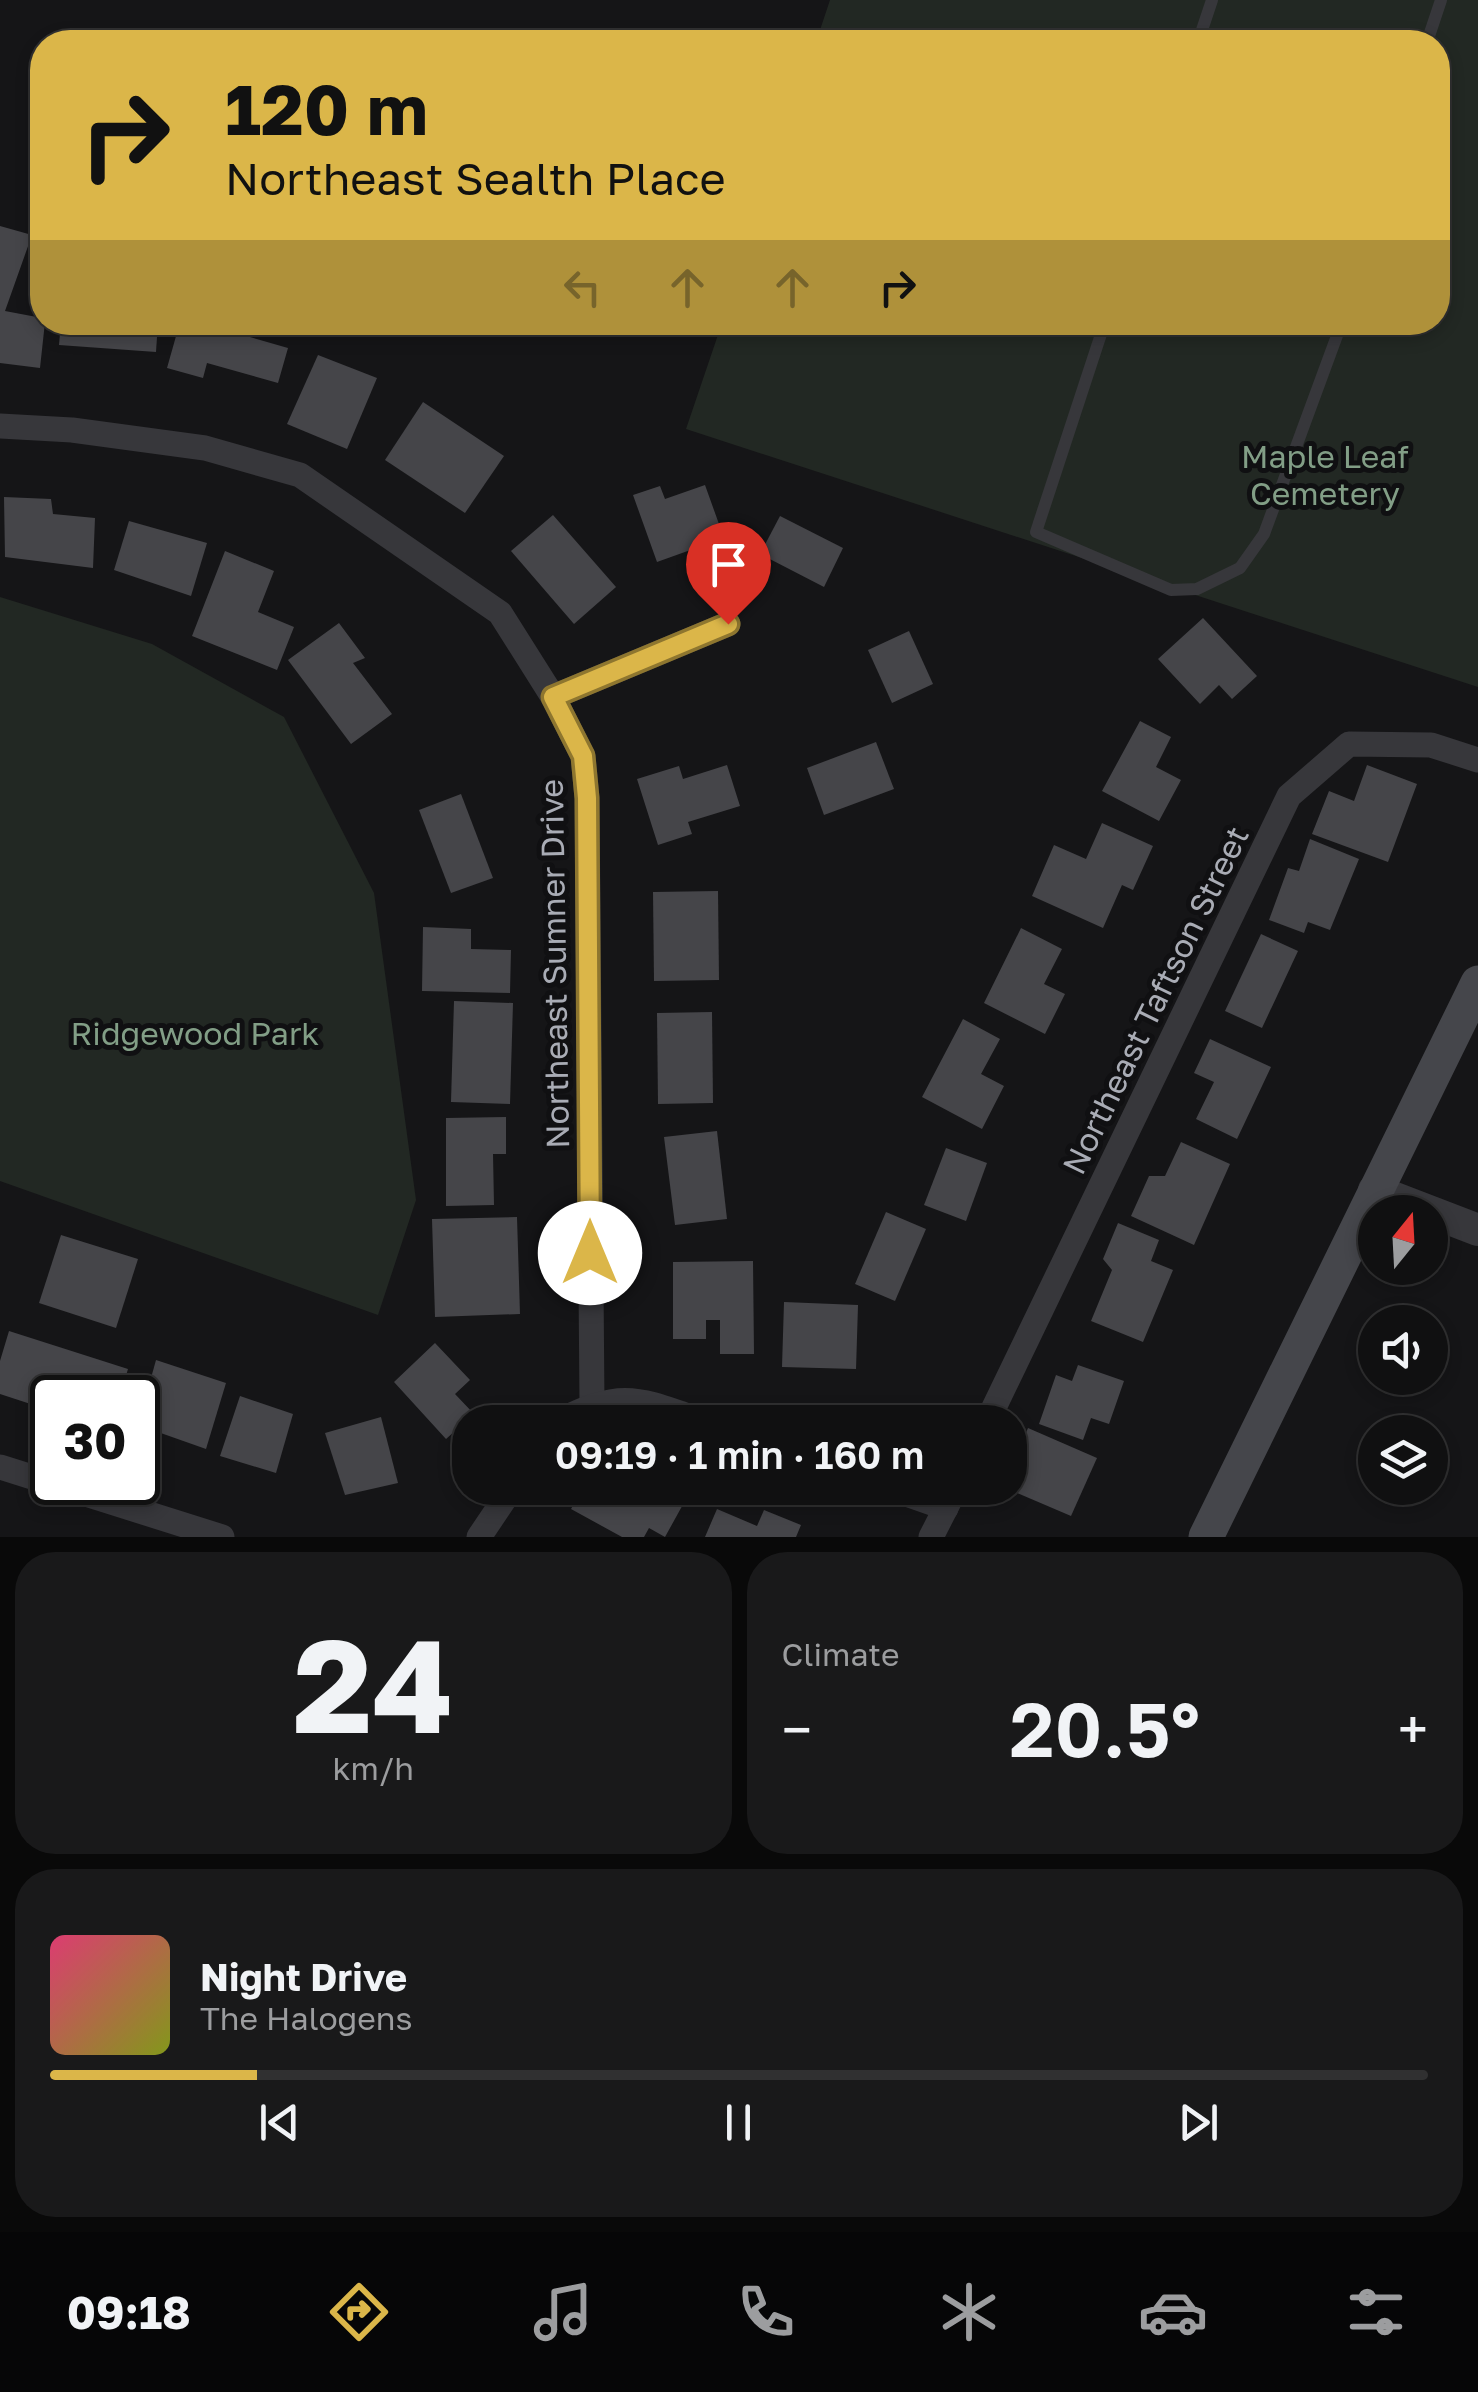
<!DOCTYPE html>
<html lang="en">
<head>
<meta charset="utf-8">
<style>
	:root { --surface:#101011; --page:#19191a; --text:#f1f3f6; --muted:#9c9d9f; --line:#303031; --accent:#dbb649 }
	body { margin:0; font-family:"Golos Text",sans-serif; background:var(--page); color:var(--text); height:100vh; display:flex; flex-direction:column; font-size:38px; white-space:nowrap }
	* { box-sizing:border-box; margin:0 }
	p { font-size:32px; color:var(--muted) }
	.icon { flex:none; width:55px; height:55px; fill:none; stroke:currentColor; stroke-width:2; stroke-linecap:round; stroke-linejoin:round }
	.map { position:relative; height:1537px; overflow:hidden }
	.details { display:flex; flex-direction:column; gap:15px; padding:15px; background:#090909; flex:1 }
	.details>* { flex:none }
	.hud { position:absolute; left:30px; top:30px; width:1420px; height:305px; border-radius:40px; box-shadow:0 5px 15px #0003,0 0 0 2px var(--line); background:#dbb649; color:#111; overflow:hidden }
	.needle { width:65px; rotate:18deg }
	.controls { position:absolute; left:1358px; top:1195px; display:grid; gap:20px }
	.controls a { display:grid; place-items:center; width:90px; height:90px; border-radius:50%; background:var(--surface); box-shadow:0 5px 15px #0003,0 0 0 2px var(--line); font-size:50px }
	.speed { position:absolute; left:30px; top:1375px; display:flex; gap:20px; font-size:50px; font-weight:700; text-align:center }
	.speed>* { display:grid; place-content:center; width:130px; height:130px; border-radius:50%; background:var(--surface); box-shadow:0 5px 15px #0003,0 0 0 2px var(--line); line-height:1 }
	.speed .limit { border:5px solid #111; border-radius:15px; background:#fff; color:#111 }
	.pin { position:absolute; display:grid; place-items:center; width:85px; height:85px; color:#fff; margin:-102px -42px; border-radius:50% 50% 50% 0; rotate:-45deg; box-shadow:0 0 10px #0007 }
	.pin .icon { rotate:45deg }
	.me { position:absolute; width:110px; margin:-55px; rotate:0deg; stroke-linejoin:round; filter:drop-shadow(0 0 8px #0008) }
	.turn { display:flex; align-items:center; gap:35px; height:210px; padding:0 30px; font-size:45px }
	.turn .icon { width:130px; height:130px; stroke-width:2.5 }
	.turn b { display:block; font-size:70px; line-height:85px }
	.lanes { display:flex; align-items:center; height:95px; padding:0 30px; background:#0003; justify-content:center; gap:50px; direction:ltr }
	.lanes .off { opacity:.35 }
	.big { font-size:75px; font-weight:600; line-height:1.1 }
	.details .widget { flex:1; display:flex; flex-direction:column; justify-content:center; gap:15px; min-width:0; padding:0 35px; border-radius:40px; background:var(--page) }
	.details .dial { align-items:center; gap:0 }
	.dial b { font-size:130px; line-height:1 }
	.song { display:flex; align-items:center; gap:30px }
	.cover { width:120px; height:120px; border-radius:15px; background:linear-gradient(135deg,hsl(340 70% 55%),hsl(70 70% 35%)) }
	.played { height:10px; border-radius:5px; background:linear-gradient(90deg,var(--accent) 15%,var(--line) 15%) }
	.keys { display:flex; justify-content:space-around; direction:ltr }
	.heat { display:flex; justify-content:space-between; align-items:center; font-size:55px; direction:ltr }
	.details .tiles { flex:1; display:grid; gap:15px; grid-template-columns:1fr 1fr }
	.widget:last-child { grid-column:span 2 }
	.trip { position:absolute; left:452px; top:1405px; width:575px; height:100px; border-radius:40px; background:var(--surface); box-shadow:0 5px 15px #0003,0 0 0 2px var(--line); font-weight:600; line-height:100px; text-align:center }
	.tab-bar { display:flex; height:160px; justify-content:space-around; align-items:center; background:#060607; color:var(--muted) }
	.tab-bar .icon { width:70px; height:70px }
	.tab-bar .current { color:var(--accent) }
	.tab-bar b { font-size:45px; color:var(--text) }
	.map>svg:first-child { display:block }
	.green { fill:#222823 }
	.building { fill:#454549 }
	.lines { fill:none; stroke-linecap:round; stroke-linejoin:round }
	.service { stroke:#37373b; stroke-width:12 }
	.minor { stroke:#37373b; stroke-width:25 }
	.tertiary { stroke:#37373b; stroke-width:32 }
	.secondary { stroke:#45464b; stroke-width:35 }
	.route-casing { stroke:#8e762f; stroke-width:25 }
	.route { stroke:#dbb649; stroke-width:18 }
	.labels { text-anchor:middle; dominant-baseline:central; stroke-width:10; stroke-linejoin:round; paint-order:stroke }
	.park-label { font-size:32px; fill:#829e86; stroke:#101012 }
	.street-label { font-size:32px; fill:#a9acb5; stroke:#101012 }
</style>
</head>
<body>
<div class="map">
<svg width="1478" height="1537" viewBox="0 0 1478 1537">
	<rect width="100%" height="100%" fill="#151517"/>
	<!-- green -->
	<g class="green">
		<polygon points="830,0 1478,0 1478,687 686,429 722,323 1438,322 1438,42 816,42"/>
		<polygon points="0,597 152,644 284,717 374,893 416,1200 378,1315 0,1181"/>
	</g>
	<!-- building -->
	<g class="building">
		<polygon points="0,226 32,235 5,311 42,318 45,322 40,368 0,363"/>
		<polygon points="61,322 158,322 156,352 59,345"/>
		<polygon points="180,322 223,322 222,329 288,348 278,383 207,363 203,378 167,368"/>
		<polygon points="318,355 377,378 347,449 287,424"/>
		<polygon points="423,402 504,456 465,513 385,460"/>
		<polygon points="705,485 724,538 657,562 633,495 660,486 665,499"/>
		<polygon points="4,497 51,499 53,514 95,518 93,568 5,557"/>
		<polygon points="553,515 616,587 574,624 511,551"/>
		<polygon points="780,516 843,548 824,587 760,554"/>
		<polygon points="129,521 207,543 191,596 114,570"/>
		<polygon points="225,551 274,571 258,612 294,627 277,670 192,636"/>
		<polygon points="1203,618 1257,676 1232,699 1219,685 1200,704 1158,659"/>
		<polygon points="339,623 365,658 353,663 392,714 351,744 288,660"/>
		<polygon points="909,631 933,684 892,703 868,650"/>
		<polygon points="1140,721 1171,737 1156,767 1181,780 1159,821 1102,791"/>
		<polygon points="876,742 894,789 824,815 807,768"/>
		<polygon points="727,765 740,806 688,822 692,834 658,845 637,779 679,766 683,779"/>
		<polygon points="1367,765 1417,784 1388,862 1312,834 1329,791 1354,801"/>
		<polygon points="461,794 493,878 451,893 419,810"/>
		<polygon points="1102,823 1153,846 1133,890 1122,885 1103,928 1032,896 1054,845 1086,859"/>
		<polygon points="1310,839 1359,859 1330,930 1308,922 1304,933 1269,920 1288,868 1299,871"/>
		<polygon points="718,891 719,980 654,981 653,892"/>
		<polygon points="423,927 471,929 471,949 511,950 510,993 422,991"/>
		<polygon points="1021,928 1062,949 1044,984 1065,994 1045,1034 984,1003"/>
		<polygon points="1261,934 1298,951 1262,1028 1225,1011"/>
		<polygon points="454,1001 513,1003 510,1104 451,1102"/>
		<polygon points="712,1012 713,1103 658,1104 657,1013"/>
		<polygon points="963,1019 1000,1039 981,1074 1004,1086 982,1129 922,1097"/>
		<polygon points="1210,1039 1271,1067 1237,1139 1196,1119 1214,1082 1194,1073"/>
		<polygon points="506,1117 506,1154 493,1154 494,1205 446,1206 446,1118"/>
		<polygon points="717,1131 727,1219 675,1225 664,1137"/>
		<polygon points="1181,1142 1230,1164 1194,1245 1131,1216 1149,1176 1165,1176"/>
		<polygon points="946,1148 987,1163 966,1221 924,1205"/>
		<polygon points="886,1212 926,1229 895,1301 855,1284"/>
		<polygon points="517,1217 520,1314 435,1317 432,1219"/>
		<polygon points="1118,1223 1159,1240 1151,1261 1173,1270 1143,1342 1091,1321 1112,1270 1103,1259"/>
		<polygon points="61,1235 138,1259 116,1328 39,1303"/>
		<polygon points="753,1261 754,1354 720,1354 720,1320 706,1320 706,1339 673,1339 673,1262"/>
		<polygon points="784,1302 858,1305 856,1369 782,1367"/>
		<polygon points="9,1331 128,1369 119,1398 52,1398 52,1411 0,1394 0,1361"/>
		<polygon points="435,1343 470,1380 455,1394 474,1414 446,1439 394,1382"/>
		<polygon points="156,1360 226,1383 206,1449 138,1425"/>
		<polygon points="1078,1365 1124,1381 1109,1424 1091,1418 1083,1440 1039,1424 1056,1375 1072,1381"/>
		<polygon points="240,1396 293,1414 276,1473 220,1456"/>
		<polygon points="381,1417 398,1483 345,1495 325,1433"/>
		<polygon points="1028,1428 1097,1458 1071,1516 1010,1490 1010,1470"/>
		<polygon points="583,1488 642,1488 649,1491 651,1488 666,1488 686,1499 665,1537 649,1528 644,1537 622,1537 571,1509"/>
		<polygon points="717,1509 757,1526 764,1510 801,1525 796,1537 705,1537"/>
	</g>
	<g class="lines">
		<!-- service -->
		<g class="service">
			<polyline points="1198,42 1212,0"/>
			<polyline points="1427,42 1441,0"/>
			<polyline points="1105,322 1036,532 1171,590 1197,589 1240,568 1264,534 1342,322"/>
		</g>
		<!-- minor -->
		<g class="minor">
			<polyline points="0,426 72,430 205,448 300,475 500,613 553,697 583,756 587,798 592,1405"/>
			<polyline points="553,697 728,624"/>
			<path d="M557 1422C624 1388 638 1399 705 1422"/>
			<polyline points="987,1422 1289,796 1349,744 1431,745 1478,760"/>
			<polyline points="0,1467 222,1537"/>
			<polyline points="889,1488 946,1508"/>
			<polyline points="479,1537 512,1488"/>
			<polyline points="931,1537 956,1488"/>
		</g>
		<!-- tertiary -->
		<polyline class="tertiary" points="1374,1190 1478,1230"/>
		<!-- secondary -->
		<polyline class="secondary" points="1206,1537 1478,983"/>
	</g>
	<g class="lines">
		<defs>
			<polyline id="route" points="590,1253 587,798 583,756 553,697 728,624"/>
		</defs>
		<!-- route casing -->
		<use href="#route" class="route-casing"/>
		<!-- route -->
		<use href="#route" class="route"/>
	</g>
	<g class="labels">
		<!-- park labels -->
		<g class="park-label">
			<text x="1325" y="456">Maple Leaf<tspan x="1325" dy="37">Cemetery</tspan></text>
			<text x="195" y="1033">Ridgewood Park</text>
		</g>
		<!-- street labels -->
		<g class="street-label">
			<text transform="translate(554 964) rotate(-91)">Northeast Sumner Drive</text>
			<text transform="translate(1155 1000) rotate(-64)">Northeast Taftson Street</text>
		</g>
	</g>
</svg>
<div class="controls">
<a><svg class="needle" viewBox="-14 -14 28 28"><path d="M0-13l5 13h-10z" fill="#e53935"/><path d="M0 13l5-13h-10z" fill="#9c9d9f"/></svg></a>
<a><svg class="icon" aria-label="sound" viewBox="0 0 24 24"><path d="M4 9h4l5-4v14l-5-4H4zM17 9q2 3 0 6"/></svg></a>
<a><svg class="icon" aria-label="layers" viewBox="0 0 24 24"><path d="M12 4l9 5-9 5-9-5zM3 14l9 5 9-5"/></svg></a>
</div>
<div class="speed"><div class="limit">30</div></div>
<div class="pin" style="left:728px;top:624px;background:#d93025"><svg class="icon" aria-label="arrive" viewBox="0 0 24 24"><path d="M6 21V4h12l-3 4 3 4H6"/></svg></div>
<svg class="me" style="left:590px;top:1253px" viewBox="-20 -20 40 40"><circle r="19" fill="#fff"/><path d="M0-13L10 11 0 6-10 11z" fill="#dbb649"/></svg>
<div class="trip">09:19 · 1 min · 160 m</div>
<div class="hud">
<div class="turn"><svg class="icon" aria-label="right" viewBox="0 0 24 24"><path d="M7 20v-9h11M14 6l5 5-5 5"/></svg><div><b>120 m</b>Northeast Sealth Place</div></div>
<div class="lanes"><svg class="icon off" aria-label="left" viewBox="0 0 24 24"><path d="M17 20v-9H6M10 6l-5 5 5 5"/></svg><svg class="icon off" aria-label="ahead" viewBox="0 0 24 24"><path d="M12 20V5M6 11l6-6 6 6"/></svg><svg class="icon off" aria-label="ahead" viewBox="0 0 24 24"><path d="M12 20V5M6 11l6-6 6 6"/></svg><svg class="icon" aria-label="right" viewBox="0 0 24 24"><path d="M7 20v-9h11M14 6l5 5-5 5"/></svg></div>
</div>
</div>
<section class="details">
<div class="tiles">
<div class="widget dial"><b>24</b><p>km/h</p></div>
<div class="widget"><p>Climate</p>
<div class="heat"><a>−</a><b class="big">20.5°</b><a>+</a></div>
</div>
<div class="widget">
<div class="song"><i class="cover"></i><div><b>Night Drive</b><p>The Halogens</p></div></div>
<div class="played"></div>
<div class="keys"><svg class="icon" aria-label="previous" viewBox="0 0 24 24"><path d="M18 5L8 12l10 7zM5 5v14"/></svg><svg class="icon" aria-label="pause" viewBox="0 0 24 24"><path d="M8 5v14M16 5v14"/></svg><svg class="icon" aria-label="next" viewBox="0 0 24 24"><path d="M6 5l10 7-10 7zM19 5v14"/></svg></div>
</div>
</div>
</section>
<nav class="tab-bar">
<b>09:18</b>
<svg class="icon current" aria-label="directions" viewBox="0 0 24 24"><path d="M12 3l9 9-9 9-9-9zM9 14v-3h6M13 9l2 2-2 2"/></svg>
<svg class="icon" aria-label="music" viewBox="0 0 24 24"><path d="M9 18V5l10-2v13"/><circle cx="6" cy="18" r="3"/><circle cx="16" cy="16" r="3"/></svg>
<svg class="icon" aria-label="phone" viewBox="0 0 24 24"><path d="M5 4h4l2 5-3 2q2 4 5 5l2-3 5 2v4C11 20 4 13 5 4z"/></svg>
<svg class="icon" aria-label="climate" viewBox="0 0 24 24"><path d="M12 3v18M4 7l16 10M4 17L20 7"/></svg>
<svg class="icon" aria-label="car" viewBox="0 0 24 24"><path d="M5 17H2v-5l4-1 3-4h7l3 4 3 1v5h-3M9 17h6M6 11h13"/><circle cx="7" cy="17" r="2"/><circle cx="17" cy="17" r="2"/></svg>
<svg class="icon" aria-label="filters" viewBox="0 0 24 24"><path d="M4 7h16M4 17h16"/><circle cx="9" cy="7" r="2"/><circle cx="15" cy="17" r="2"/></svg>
</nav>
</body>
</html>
